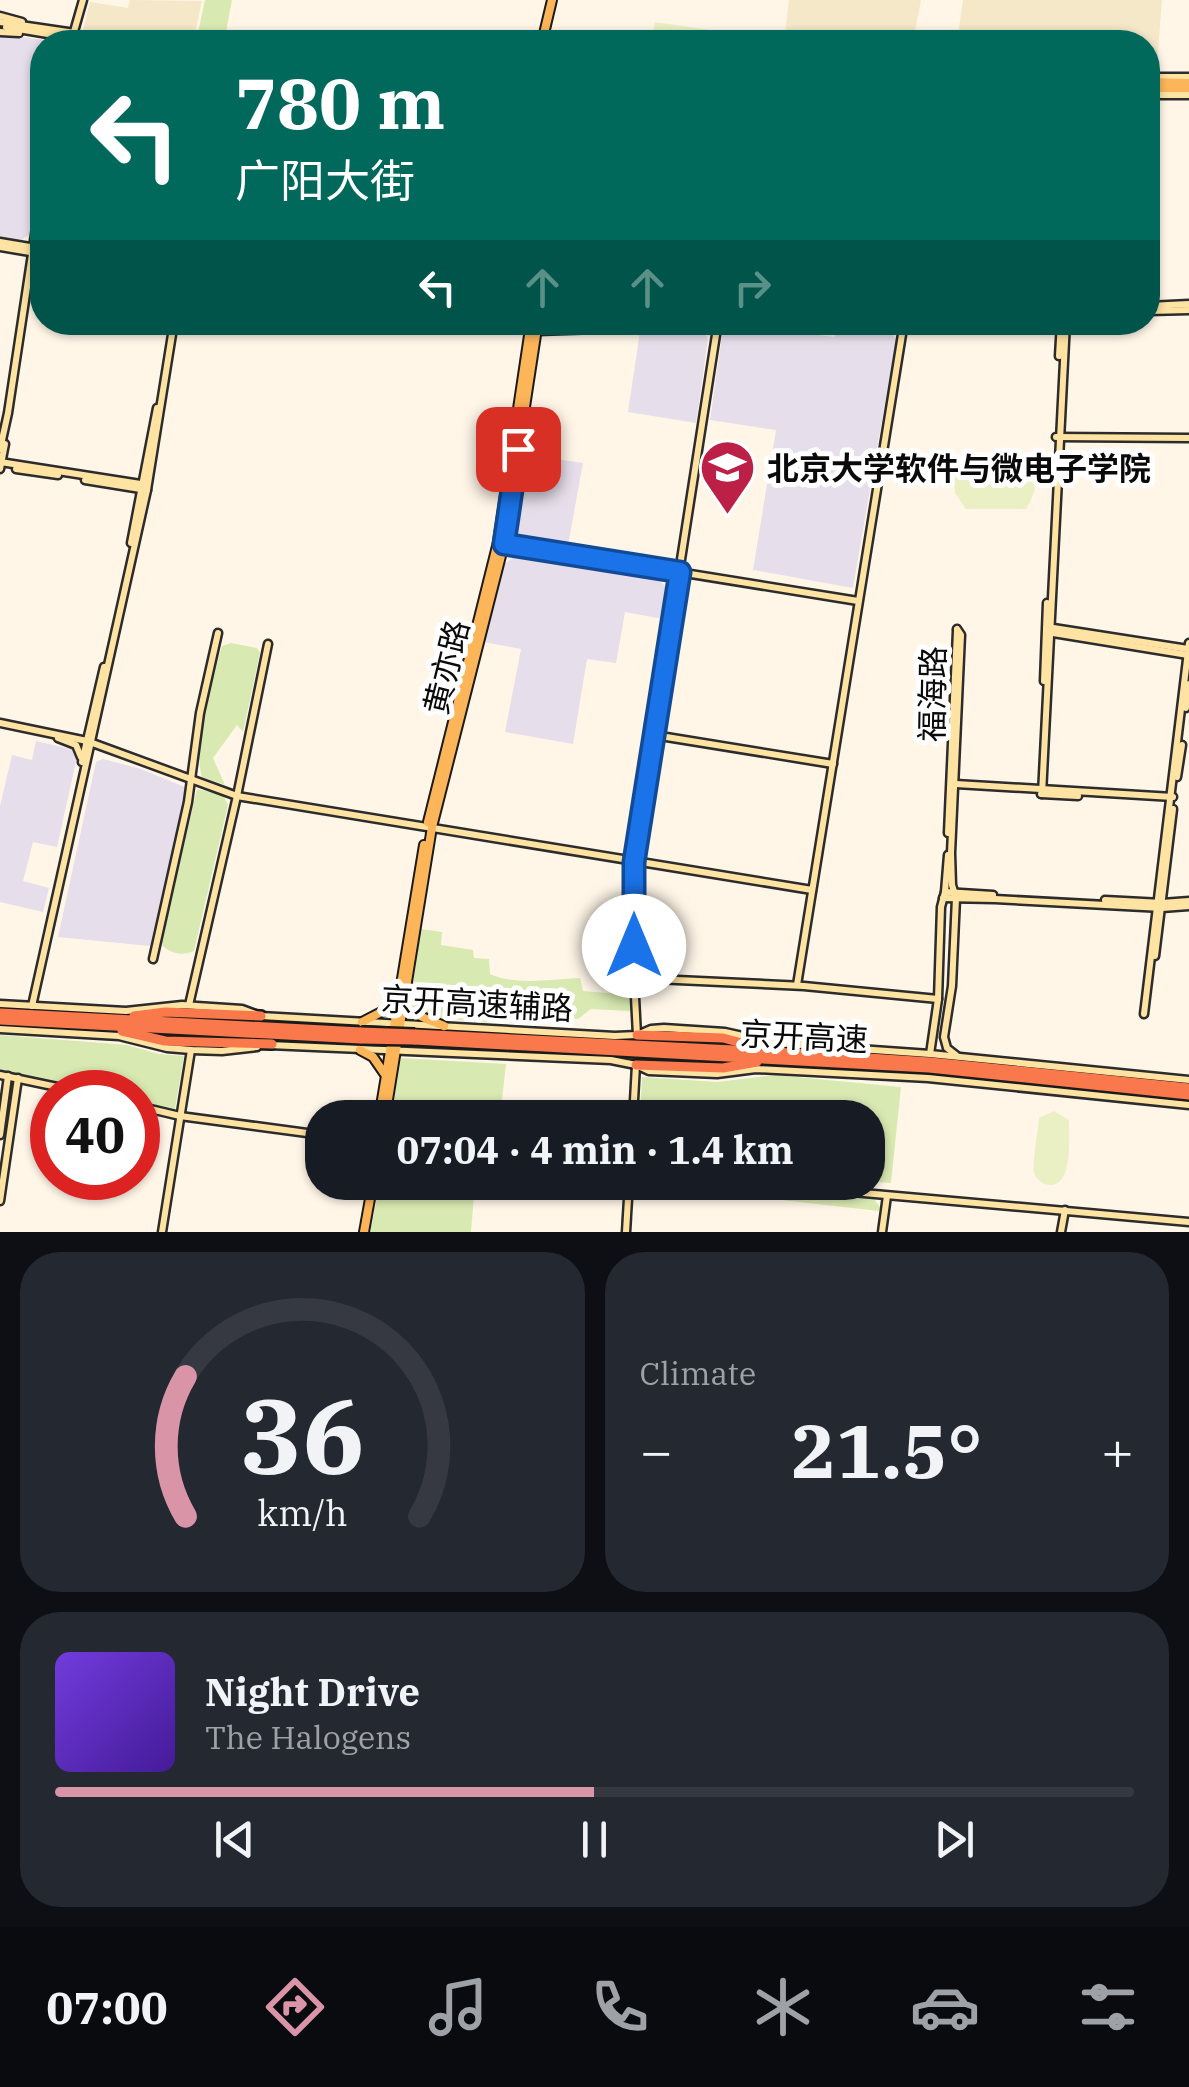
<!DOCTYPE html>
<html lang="en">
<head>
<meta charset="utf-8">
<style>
	:root { --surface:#171b24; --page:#242831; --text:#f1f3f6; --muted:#9ea1a6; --line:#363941; --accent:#da94a7 }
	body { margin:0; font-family:"IBM Plex Serif","Noto Sans SC",serif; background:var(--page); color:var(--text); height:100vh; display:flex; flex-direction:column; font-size:38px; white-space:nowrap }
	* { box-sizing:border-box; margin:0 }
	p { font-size:32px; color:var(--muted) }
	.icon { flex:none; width:55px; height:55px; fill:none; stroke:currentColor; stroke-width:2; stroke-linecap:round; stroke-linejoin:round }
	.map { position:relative; height:1232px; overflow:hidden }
	.panel { display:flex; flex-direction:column; gap:20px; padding:20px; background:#0d0f14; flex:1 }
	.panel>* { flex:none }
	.guide { position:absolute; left:30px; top:30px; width:1130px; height:305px; border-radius:40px; box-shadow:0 2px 8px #0004; background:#00695c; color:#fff; overflow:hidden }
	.speed { position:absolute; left:30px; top:1070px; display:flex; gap:20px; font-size:50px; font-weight:700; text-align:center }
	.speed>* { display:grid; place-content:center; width:130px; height:130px; border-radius:50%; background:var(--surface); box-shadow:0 2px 8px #0004; line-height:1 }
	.speed .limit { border:15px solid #d22; background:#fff; color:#111 }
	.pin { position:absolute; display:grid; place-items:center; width:85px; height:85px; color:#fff; margin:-42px; border-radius:20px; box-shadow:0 5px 15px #0006 }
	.me { position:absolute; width:110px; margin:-55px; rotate:0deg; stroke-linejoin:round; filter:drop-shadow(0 0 8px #0008) }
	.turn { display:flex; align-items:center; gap:35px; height:210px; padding:0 40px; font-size:45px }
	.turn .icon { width:130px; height:130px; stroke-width:2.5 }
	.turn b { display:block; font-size:70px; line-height:85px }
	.lanes { display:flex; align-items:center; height:95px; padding:0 40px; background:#0003; justify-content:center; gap:50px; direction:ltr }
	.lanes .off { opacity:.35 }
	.big { font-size:75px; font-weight:800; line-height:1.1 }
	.panel .card { flex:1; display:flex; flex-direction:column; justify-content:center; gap:15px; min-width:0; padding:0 35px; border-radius:40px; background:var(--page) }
	.panel .dial { align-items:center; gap:0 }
	.dial svg { height:260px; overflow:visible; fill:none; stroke:var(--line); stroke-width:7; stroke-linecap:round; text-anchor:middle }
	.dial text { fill:var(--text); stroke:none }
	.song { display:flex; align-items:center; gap:30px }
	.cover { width:120px; height:120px; border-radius:15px; background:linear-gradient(135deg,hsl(260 70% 55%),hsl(260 70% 35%)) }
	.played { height:10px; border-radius:5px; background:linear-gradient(90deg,var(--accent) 50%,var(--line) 50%) }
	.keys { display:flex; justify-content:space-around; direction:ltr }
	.heat { display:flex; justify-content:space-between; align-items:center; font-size:55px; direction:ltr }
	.panel .tiles { flex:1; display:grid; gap:20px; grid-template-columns:1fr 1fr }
	.card:last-child { grid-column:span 2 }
	.trip { position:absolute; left:305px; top:1100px; width:580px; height:100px; border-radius:40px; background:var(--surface); box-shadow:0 2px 8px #0004; font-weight:800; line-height:100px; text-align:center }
	.tab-bar { display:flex; height:160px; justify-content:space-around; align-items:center; background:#090b0e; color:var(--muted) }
	.tab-bar .icon { width:70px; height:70px }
	.tab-bar .selected { color:var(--accent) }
	.tab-bar b { font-size:45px; color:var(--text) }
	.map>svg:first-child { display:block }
	.industrial { fill:#e6deea }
	.farmland { fill:#f5e8c8 }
	.green { fill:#d9e9b2 }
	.pitch { fill:#eaf0c4 }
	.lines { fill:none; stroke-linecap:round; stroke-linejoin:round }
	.secondary-casing { stroke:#2c2c2c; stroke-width:11 }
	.primary-casing { stroke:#1b1b1b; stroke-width:12 }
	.highway-casing { stroke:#1b1b1b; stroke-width:14 }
	.secondary { stroke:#ffe3a3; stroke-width:6 }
	.primary { stroke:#fdb55a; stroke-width:8 }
	.highway { stroke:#f9794c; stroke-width:9 }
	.highway-bridge-casing { stroke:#1b1b1b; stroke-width:14; stroke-linecap:butt }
	.highway-bridge { stroke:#f9794c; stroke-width:9 }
	.route-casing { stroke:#114b97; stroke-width:25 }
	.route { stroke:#1a73e8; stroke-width:18 }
	.labels { text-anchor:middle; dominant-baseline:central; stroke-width:10; stroke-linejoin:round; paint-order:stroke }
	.poi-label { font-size:32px; font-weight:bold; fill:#0a0a0a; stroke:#fff; text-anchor:start }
	.street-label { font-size:32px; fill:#0a0a0a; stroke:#fff }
</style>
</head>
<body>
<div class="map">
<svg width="1189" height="1232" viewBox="0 0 1189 1232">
	<rect width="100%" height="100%" fill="#fff6e8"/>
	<!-- industrial -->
	<g class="industrial">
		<polygon points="0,34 59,42 42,42 42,155 30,234 20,241 0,238"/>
		<polygon points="885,327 896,339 853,588 753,570 776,430 710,420 722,336 731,331 791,332 835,337 836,329"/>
		<polygon points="701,329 708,339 696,423 628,412 640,331"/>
		<polygon points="522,454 583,463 568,545 513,537 509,529"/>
		<polygon points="518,554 657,578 667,588 663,619 625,612 616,663 587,659 573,744 505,732 521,649 484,642 503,565"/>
		<polygon points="36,741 75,750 77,757 57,847 33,842 23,881 49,888 43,912 0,902 0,806 12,755 32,760"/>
		<polygon points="103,759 141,769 187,788 150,946 58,937 96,762"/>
	</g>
	<!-- farmland -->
	<g class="farmland">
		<polygon points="130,0 202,1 193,42 80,42 90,2 128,8"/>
		<polygon points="789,0 921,0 913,42 784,42"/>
		<polygon points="963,0 1162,0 1157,65 1148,65 1148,42 957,42"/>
	</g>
	<!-- green -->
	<g class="green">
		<polygon points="205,0 232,0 224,42 196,42"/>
		<path d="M231 643 257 648 260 653 243 732 237 725 213 758 225 785 202 777C192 744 213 679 222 646Z"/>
		<path d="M197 789 223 795 228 805 194 951C181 956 171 954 161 944Z"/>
		<path d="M421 929 442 932 441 945 473 950 474 958 489 959 490 974C517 986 551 979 580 978L583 991 630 995V1011L591 1009 578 1019 488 1012 495 1023 424 1017 410 1004Z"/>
		<polygon points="0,1035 127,1045 159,1054 184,1056 174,1114 138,1106 138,1092 81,1092 0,1075"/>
		<polygon points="401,1058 506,1064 500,1117 391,1117"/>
		<polygon points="775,1075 901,1087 891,1183 868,1181 868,1118 640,1117 642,1077 717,1082"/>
		<polygon points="380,1183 475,1183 471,1232 370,1232"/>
		<polygon points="689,1183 874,1199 880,1207 879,1211 782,1200 770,1195 730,1195 688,1191"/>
	</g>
	<!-- pitch -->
	<g class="pitch">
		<polygon points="655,22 758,37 757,42 651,42"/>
		<path d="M974 466C1004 467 1055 464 1026 509H966L955 493 954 478 962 470Z"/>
		<path d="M1054 1111 1069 1120C1069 1137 1074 1193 1045 1184 1041 1182 1035 1178 1034 1173 1032 1164 1038 1130 1039 1118Z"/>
	</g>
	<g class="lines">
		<defs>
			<g id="secondary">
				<polyline points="0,16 22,22"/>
				<polyline points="0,22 75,33"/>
				<polyline points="6,27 72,38"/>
				<polyline points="0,32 19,33"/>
				<polyline points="71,42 83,0"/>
				<polyline points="1148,77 1189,77"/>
				<polyline points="1148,95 1189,95"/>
				<polyline points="0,242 42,249"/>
				<polyline points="0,247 42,254"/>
				<polyline points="1148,306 1189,304"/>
				<polyline points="1148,311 1189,310"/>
				<polyline points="478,322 537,331 809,322"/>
				<polyline points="509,322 531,325 649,322"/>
				<polyline points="1059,356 1061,322"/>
				<polyline points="1056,437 1189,438"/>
				<polyline points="0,449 8,413 42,188"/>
				<polyline points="0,462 147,485"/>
				<polyline points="0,469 5,444"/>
				<polyline points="16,469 58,475"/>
				<polyline points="85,480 147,490"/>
				<polyline points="131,543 157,408"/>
				<polyline points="499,543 858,601"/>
				<polyline points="1047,627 1188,649"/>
				<polyline points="1047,632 1188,655"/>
				<polyline points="1044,681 1047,603"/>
				<polyline points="1186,708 1189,684"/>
				<polyline points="0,723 87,741 237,796 812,890"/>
				<polyline points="654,735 833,764"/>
				<polyline points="58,738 76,745 81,757"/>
				<polyline points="82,762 104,667"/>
				<polyline points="1177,777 1182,745"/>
				<polyline points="956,784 1173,797"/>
				<polyline points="1041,794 1078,796"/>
				<polyline points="1042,794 1066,322"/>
				<polyline points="948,833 957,631"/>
				<polyline points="945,892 993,895"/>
				<polyline points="943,898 995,899 1162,908 1189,906"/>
				<polyline points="1105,900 1162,903 1189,901"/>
				<polyline points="1155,956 1173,809"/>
				<polyline points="153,959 188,802 200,713 218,633"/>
				<polyline points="634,978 804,986 938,999"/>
				<polyline points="797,985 904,322"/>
				<polyline points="0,1004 126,1011 182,1005 242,1009 261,1016 615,1036 637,1035 651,1029 664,1028 725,1032 774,1043 930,1054 1189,1080"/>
				<polyline points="189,1005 237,796 268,644"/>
				<polyline points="32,1006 147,490 174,322"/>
				<polyline points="1144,1014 1189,643"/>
				<polyline points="0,1029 119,1036 167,1048 191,1050 222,1051 257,1047"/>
				<polyline points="637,1035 634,978 634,861 718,322"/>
				<polyline points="269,1045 611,1060 636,1065 649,1071 717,1074 756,1069 928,1078 1189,1105"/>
				<polyline points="930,1054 938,999 941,907 945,892 948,855"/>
				<polyline points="956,1055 947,1048 944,1037 952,986 956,898 952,885 951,853 961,635 957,629"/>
				<polyline points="0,1075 81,1092"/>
				<polyline points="138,1106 180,1116 322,1135"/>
				<polyline points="633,1118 636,1065"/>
				<polyline points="0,1135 8,1076"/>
				<polyline points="740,1182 1189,1222"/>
				<polyline points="0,1201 18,1078"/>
				<polyline points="162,1232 191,1050"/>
				<polyline points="626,1232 629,1182"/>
				<polyline points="882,1232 887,1196"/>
				<polyline points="1061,1232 1065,1210"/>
			</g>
			<g id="primary">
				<polyline points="542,42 552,0"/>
				<polyline points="1148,82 1189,83"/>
				<polyline points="1148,88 1189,88"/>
				<polyline points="428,822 498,542 531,322"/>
				<path d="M407 992C412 1019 422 1016 444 1026"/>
				<polyline points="362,1022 389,1008 396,1001"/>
				<polyline points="360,1050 373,1057 384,1073"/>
				<polyline points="379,1118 424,845"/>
				<polyline points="385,1118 432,827 504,544 538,322"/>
				<polyline points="364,1232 373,1182"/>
			</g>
			<g id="highway">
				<polyline points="0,1013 361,1032"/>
				<polyline points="134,1016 165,1012 261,1016"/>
				<polyline points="0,1020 361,1039"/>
				<polyline points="122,1031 165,1041 272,1044"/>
				<polyline points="415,1034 775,1052 930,1062 1189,1088"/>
				<polyline points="637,1035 723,1038 753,1046"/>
				<polyline points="414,1040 929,1068 1189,1095"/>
				<polyline points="636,1065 723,1068 757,1062"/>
			</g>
		</defs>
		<!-- secondary casing -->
		<use href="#secondary" class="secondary-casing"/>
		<!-- primary casing -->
		<use href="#primary" class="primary-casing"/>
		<!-- highway casing -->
		<use href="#highway" class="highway-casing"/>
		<!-- secondary -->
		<use href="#secondary" class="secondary"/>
		<!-- primary -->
		<use href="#primary" class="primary"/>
		<!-- highway -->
		<use href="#highway" class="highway"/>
		<defs>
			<g id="highway-bridge">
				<polyline points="361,1032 415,1034"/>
				<polyline points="361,1039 414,1040"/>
			</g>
		</defs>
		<!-- highway-bridge casing -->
		<use href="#highway-bridge" class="highway-bridge-casing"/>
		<!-- highway-bridge -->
		<use href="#highway-bridge" class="highway-bridge"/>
	</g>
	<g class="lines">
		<defs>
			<polyline id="route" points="518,449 504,544 680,572 634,862 634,946"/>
		</defs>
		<!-- route casing -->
		<use href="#route" class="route-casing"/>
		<!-- route -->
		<use href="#route" class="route"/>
	</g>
	<!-- icons -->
	<defs>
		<symbol id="university-pin" viewBox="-11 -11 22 30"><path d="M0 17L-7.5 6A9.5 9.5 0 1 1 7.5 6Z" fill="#bd2046" stroke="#fff"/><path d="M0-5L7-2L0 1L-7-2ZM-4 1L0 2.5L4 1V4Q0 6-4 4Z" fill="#fff"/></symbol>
	</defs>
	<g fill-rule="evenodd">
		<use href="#university-pin" x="696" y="436" width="63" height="86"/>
	</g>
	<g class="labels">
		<!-- poi labels -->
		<g class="poi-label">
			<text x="767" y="468">北京大学软件与微电子学院</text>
		</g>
		<!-- street labels -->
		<g class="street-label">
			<text transform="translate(446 667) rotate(-76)">黄亦路</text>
			<text transform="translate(932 694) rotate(-89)">福海路</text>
			<text transform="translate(477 1003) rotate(3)">京开高速辅路</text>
			<text transform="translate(804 1036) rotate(3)">京开高速</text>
		</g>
	</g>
</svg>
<div class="speed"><div class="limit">40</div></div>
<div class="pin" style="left:518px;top:449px;background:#d93025"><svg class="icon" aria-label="arrive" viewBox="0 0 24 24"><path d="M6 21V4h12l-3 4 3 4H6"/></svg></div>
<svg class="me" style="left:634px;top:946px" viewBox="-20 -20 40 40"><circle r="19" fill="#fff"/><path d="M0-13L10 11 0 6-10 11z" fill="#1a73e8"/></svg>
<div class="trip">07:04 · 4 min · 1.4 km</div>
<div class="guide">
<div class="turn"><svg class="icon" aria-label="left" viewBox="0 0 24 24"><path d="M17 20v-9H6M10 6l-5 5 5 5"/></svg><div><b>780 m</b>广阳大街</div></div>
<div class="lanes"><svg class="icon" aria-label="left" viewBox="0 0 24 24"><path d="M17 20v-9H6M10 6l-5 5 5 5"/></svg><svg class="icon off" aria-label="ahead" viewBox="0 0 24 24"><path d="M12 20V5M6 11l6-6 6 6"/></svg><svg class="icon off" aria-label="ahead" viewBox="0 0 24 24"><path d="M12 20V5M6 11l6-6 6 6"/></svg><svg class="icon off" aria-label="right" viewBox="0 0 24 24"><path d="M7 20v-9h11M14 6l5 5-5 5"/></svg></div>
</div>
</div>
<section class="panel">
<div class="tiles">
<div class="card dial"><svg viewBox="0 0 100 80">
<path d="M14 69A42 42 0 1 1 86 69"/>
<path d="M14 69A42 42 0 0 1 14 26" stroke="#da94a7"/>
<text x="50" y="56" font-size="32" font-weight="700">36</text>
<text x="50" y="72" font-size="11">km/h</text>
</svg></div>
<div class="card"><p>Climate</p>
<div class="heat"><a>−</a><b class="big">21.5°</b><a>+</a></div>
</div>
<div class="card">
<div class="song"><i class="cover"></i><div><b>Night Drive</b><p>The Halogens</p></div></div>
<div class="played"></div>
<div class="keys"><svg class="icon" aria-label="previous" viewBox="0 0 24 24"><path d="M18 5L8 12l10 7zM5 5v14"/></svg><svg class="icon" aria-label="pause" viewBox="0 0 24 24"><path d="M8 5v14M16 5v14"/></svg><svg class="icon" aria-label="next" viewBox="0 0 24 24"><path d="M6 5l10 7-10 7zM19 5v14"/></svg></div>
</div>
</div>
</section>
<nav class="tab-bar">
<b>07:00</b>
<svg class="icon selected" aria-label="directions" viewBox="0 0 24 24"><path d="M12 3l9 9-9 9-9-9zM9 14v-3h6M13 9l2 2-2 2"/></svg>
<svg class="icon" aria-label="music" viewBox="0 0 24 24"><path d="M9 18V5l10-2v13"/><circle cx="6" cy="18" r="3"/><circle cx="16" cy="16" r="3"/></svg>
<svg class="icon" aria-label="phone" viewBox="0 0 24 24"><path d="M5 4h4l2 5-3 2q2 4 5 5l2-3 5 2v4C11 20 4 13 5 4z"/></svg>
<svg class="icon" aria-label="climate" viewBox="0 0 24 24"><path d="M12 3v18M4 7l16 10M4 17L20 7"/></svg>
<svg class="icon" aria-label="car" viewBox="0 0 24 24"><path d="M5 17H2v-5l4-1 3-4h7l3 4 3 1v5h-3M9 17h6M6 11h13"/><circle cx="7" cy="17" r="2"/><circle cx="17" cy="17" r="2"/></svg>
<svg class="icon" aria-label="filters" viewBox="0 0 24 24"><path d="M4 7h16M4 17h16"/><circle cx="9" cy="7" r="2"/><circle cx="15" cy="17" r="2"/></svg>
</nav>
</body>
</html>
